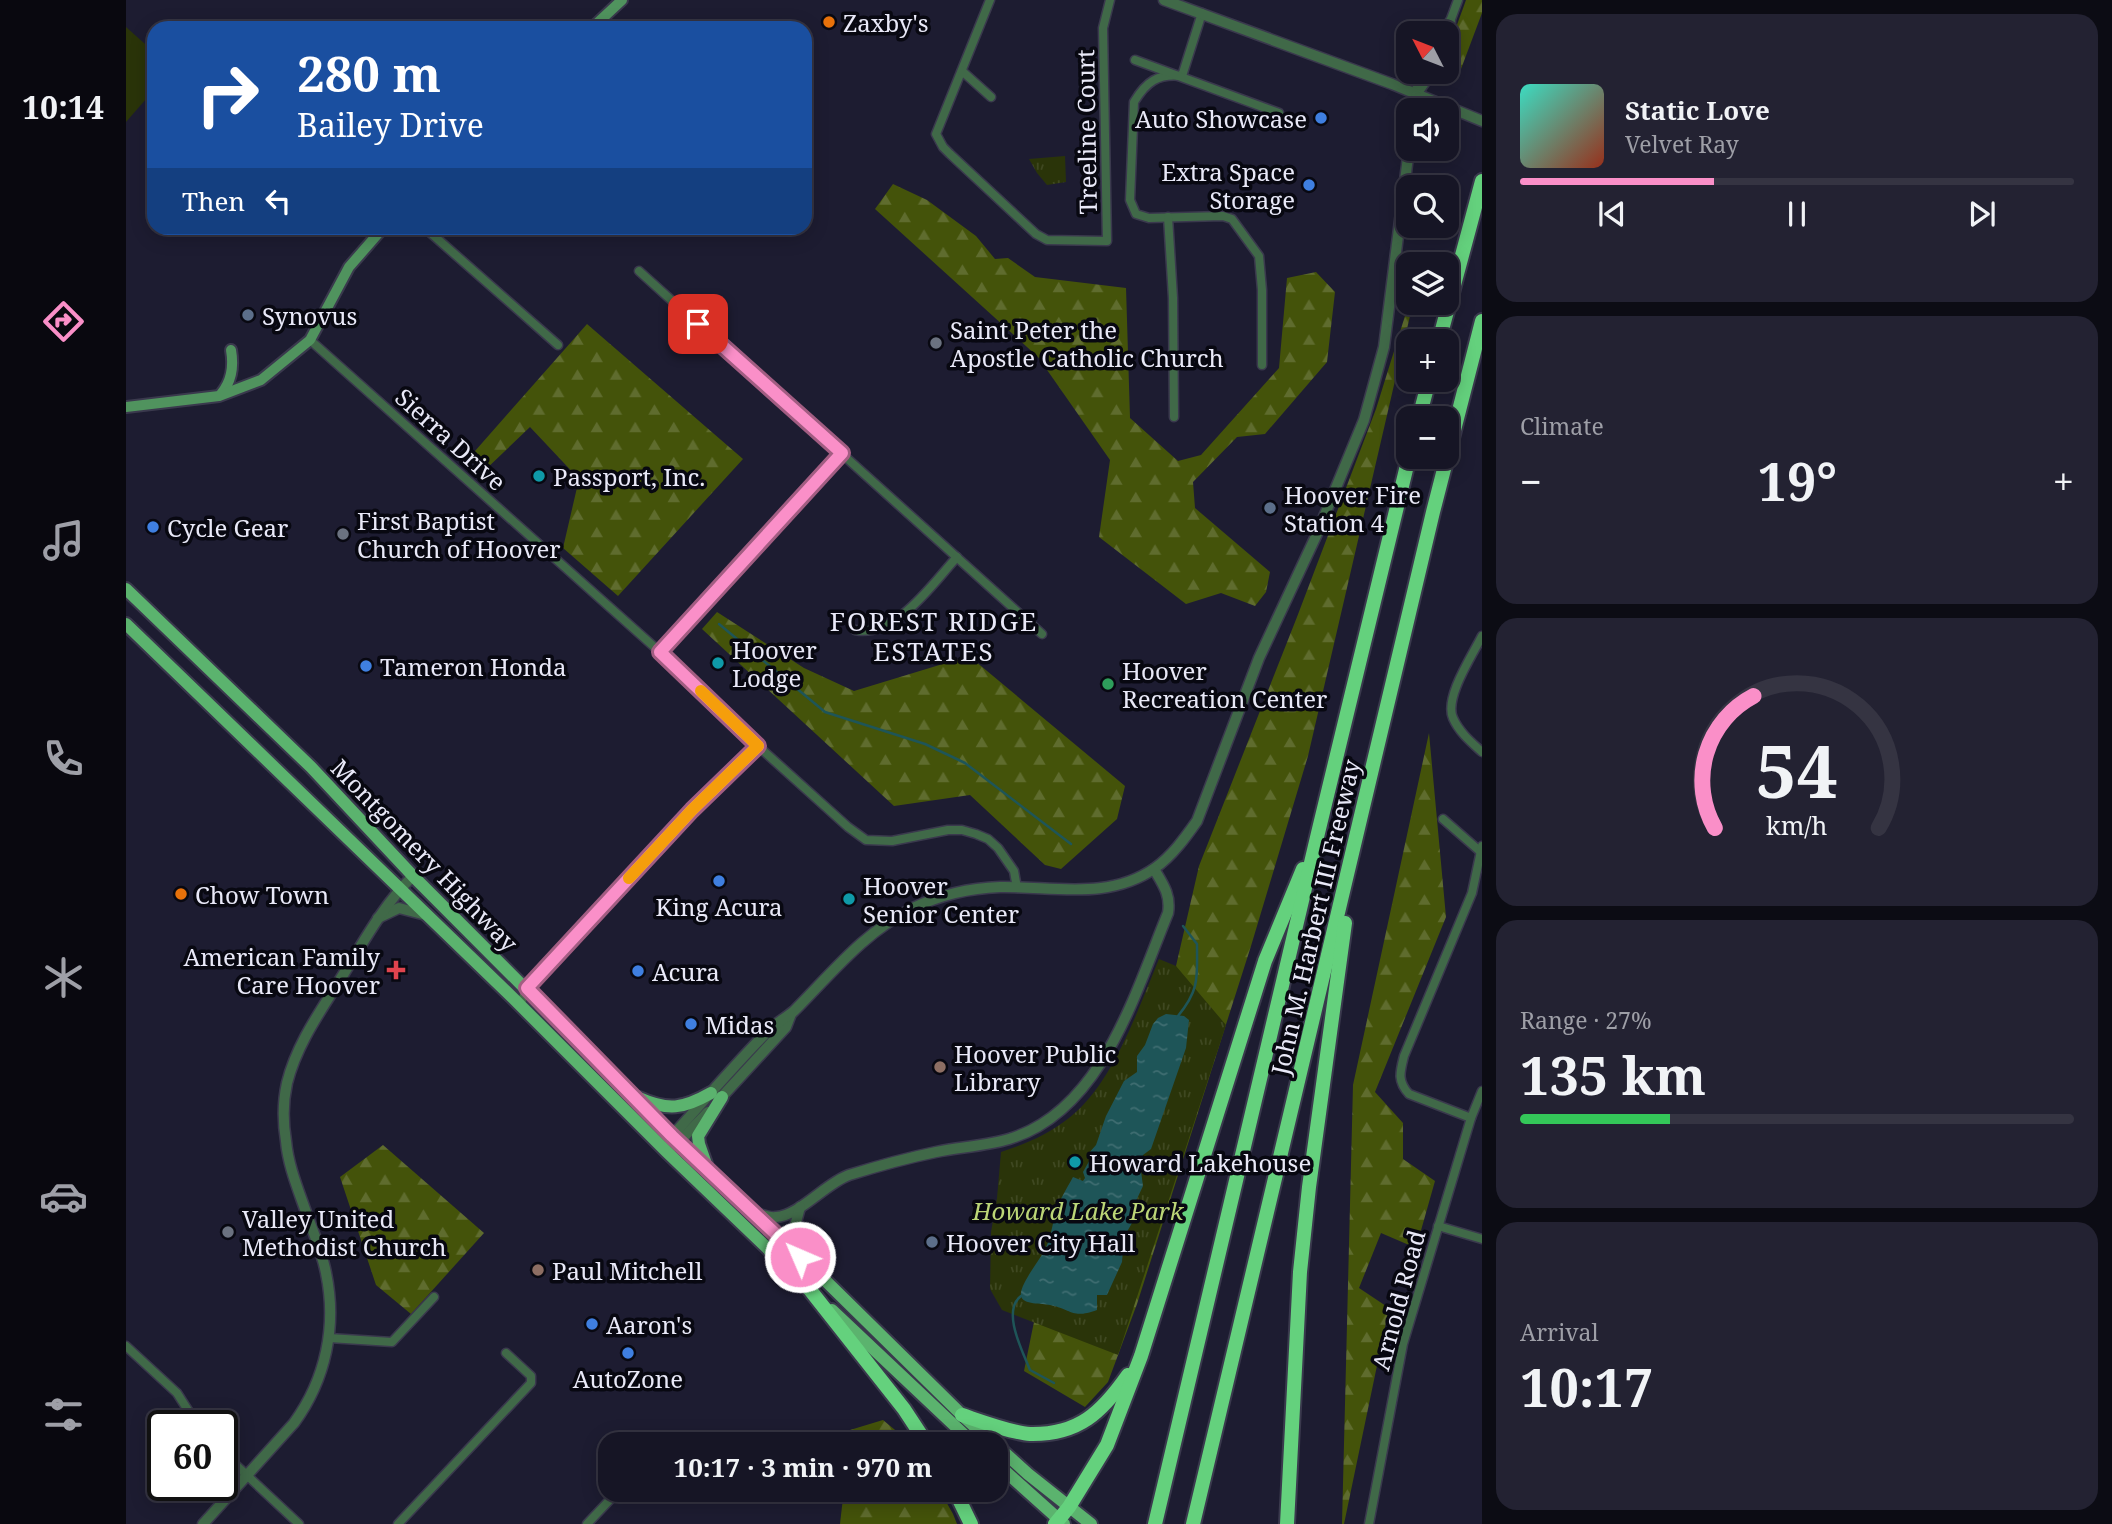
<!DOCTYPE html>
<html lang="en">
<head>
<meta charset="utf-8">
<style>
	:root { --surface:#161525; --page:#232232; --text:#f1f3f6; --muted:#9e9fa7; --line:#353442; --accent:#fa8fc8 }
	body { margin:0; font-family:"Noto Serif",serif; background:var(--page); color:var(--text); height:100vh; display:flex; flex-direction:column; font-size:26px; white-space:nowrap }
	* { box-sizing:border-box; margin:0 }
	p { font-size:23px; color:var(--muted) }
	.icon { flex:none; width:38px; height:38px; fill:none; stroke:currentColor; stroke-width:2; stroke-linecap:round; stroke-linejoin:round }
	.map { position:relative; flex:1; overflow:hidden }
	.drawer { display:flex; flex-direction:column; gap:14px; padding:14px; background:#0c0c14; width:630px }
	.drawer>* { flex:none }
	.top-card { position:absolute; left:21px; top:21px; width:665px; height:214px; border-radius:21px; box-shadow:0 4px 18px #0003,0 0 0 2px var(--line); background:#1a4fa0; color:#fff; overflow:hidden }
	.needle { width:46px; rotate:312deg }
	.fabs { position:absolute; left:1270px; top:21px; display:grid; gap:14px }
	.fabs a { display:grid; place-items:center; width:63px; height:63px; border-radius:14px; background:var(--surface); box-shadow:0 4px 18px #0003,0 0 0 2px var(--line); font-size:35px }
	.speed { position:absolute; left:21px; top:1410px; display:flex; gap:14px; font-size:35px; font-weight:700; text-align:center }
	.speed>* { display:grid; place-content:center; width:91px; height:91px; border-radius:50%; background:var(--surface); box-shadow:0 4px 18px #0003,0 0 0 2px var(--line); line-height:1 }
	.speed .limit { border:4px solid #111; border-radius:10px; background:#fff; color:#111 }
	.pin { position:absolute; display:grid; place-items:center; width:60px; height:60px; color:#fff; margin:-30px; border-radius:14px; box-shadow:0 4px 10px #0006 }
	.me { position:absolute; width:77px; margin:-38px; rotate:315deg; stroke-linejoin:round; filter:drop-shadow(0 0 5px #0008) }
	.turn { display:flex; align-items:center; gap:24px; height:147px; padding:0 35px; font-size:32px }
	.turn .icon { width:91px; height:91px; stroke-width:2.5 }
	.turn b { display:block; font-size:49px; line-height:60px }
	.then { display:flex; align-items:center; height:66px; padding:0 35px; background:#0003; gap:14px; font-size:26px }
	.big { font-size:52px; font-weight:700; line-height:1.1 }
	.drawer .tile { flex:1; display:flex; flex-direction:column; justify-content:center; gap:10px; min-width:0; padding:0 24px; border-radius:21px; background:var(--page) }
	.drawer .dial { align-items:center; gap:0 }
	.dial svg { height:182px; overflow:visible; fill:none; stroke:var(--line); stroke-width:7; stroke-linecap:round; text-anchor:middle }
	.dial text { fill:var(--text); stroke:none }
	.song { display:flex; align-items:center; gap:21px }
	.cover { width:84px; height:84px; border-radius:10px; background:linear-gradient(135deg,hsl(170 70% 55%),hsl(10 70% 35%)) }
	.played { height:7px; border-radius:4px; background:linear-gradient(90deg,var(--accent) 35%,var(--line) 35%) }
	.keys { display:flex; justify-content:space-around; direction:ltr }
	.heat { display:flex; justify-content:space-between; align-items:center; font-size:38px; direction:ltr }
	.charge { height:10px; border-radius:5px; background:linear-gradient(90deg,#34c759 27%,var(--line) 0) }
	.trip { position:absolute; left:472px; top:1432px; width:410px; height:70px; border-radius:21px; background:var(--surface); box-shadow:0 4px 18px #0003,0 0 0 2px var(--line); font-weight:700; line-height:70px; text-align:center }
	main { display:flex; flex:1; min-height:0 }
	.menu { display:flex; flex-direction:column; width:126px; justify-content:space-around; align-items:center; background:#09080f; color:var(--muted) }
	.menu .icon { width:49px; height:49px }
	.menu .active { color:var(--accent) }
	.menu b { font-size:32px; color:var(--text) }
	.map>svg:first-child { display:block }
	.green { fill:#2a3409 }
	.forest { fill:url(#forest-firs) }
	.park { fill:url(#park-tufts) }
	.water { fill:url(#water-ripples) }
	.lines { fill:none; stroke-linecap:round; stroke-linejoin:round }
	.stream { stroke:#1e5558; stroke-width:2.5 }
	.minor-casing { stroke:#3a394d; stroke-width:11 }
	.tertiary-casing { stroke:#3a394d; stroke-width:13 }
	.secondary-casing { stroke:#3a394d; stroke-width:14 }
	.primary-casing { stroke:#3a394d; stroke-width:16 }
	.motorway-casing { stroke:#3a394d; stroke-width:18 }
	.minor { stroke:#406948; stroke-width:8 }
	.tertiary { stroke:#406948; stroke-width:10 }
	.secondary { stroke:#50935e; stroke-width:10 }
	.primary { stroke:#5bb36e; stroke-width:12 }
	.motorway { stroke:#64d17d; stroke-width:14 }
	.route-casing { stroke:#a25d82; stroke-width:18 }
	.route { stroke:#fa8fc8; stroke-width:12 }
	.slow { stroke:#f59e0b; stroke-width:12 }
	.food-dot { fill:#e8710a; stroke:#080811; stroke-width:2.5 }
	.shop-dot { fill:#3f7fe0; stroke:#080811; stroke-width:2.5 }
	.service-dot { fill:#5c6f8a; stroke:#080811; stroke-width:2.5 }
	.worship-dot { fill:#6b7280; stroke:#080811; stroke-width:2.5 }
	.culture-dot { fill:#0f9aa8; stroke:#080811; stroke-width:2.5 }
	.leisure-dot { fill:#2e9e5b; stroke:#080811; stroke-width:2.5 }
	.health-dot { fill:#e0444e; stroke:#080811; stroke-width:2.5 }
	.education-dot { fill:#8d6e63; stroke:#080811; stroke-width:2.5 }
	.labels { text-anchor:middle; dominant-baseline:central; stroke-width:7; stroke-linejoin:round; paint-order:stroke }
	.poi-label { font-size:24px; fill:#e9e9f8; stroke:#080811; text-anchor:start }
	.street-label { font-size:24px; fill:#e9e9f8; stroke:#080811 }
	.park-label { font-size:24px; font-style:italic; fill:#bcd677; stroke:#080811 }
	.neighbourhood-label { font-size:26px; letter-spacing:2px; fill:#e9e9f8; stroke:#080811 }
</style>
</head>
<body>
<main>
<nav class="menu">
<b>10:14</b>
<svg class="icon active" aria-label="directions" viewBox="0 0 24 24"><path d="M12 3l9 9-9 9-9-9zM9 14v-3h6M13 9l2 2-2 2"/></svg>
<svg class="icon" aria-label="music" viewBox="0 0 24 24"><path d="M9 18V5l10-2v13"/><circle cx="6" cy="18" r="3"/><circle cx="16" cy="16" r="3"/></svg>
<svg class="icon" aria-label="phone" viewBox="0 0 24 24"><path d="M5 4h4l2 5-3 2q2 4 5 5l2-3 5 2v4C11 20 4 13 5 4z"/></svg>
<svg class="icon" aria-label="climate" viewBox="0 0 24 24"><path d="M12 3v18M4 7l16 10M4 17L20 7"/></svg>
<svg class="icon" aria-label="car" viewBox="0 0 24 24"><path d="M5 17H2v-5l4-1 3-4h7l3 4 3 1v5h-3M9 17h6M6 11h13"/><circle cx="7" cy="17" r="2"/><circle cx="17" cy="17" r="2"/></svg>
<svg class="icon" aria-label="filters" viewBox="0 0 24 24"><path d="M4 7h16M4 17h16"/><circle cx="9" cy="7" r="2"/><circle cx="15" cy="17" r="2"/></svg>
</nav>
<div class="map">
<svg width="1356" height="1524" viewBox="0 0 1356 1524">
	<defs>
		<pattern id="forest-firs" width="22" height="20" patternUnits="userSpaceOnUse" patternTransform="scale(1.75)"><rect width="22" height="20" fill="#44530a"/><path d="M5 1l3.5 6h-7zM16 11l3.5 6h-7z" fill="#5f6c2e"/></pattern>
		<pattern id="park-tufts" width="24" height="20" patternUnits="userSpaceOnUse" patternTransform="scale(1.75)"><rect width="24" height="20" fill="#2a3409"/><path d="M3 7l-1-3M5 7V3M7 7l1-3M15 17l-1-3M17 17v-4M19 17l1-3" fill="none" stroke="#3f4821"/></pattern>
		<pattern id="water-ripples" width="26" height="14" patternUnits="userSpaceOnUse" patternTransform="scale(1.75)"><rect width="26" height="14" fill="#1e5558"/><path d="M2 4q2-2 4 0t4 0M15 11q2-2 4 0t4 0" fill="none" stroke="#3f6d71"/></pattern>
	</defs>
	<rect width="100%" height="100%" fill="#1d1c31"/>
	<!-- green -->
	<polygon class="green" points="0,27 28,52 28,90 0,122"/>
	<!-- forest -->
	<g class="forest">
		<path d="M1340 0H1356V13L1332 77 1325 81 1319 72H1321C1321 47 1332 23 1340 0Z"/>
		<polygon points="767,184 801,200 850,236 869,259 882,258 909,277 1000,288 1004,418 1052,461 1075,455 1153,368 1161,278 1190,272 1209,292 1201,362 1139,434 1111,437 1067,482 1069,508 1144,572 1140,592 1129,606 1095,593 1060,604 973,537 984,460 912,357 749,209"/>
		<polygon points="1283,303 1287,303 1182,756 1125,946 1011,1304 982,1382 959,1407 898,1371 912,1302 1063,1020 1050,966 1073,866 1171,617 1250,409"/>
		<polygon points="461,324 617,459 492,596 437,548 453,479 404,427 358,471 342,459"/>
		<polygon points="591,612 678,668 728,691 843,656 999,786 991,819 935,869 919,865 844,795 768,806 576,629"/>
		<polygon points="1303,733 1320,917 1249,1092 1277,1123 1277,1159 1309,1181 1290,1248 1255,1233 1233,1288 1263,1308 1218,1524 1216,1524 1227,1085"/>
		<polygon points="257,1145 358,1233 285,1314 250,1285 214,1177"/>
		<polygon points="757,1420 786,1444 722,1444 724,1430"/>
		<polygon points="718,1489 813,1489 827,1514 831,1524 714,1524"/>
	</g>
	<!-- park -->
	<g class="park">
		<polygon points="939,156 940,182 921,185 911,173 903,159"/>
		<path d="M1033 959 1050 966 1100 1025 992 1355 876 1310 864 1289 865 1232 871 1198 875 1152C900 1144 923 1134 943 1118 987 1084 1012 1009 1033 959Z"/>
	</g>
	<!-- water -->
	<path class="water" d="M1040 1014 1058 1016 1063 1020 1060 1048 1025 1149 1017 1155 1014 1164 1017 1186 1009 1203 1010 1216 998 1237 996 1262 981 1295H971V1310C946 1319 947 1310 924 1305 916 1303 897 1305 895 1296 893 1286 912 1262 917 1253 925 1240 926 1225 930 1211 934 1199 941 1188 947 1177L957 1181 959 1178 957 1172 966 1156 962 1154 970 1145 980 1116 998 1081 1011 1072V1056L1019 1045 1027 1024 1032 1018Z"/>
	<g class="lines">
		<!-- stream -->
		<g class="stream">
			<polyline points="593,624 699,712 799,744 839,763 945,844"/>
			<path d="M1052 1016C1074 989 1071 978 1071 944L1057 926"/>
			<path d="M895 1296C875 1311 897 1352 904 1370L928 1383"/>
		</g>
		<defs>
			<g id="minor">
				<polyline points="864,0 810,134 817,147 824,154 910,234 921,240 981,241 977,28 984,0"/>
				<path d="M1076 13 1056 76C1032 73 1020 82 1008 102L1004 200 1010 214 1023 218 1097 216 1106 219 1133 256 1136 290V365"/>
				<polyline points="1316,33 1325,19 1332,0"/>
				<polyline points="1321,40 1325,22"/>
				<polyline points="1009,60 1153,113"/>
				<polyline points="836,71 865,97"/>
				<polyline points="1292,72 1290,96 1307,72"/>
				<polyline points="1042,217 1047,298 1048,417"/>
				<polyline points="299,228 432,345"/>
				<polyline points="513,271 916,634"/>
				<polyline points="184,340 534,652 632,746 722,827 740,840 766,841 822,830 836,830 850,834 862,839 872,848 888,871 891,888"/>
				<path d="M729 630C770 638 807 583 831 557"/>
				<path d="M1356 636C1346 656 1318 698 1327 718 1333 732 1345 742 1356 752"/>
				<polyline points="534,652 716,453"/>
				<polyline points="1317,819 1356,853"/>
				<polyline points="394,1005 401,988 567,810 632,746"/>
				<path d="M1345 1118 1283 1094C1271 1081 1274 1072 1278 1056L1346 893 1356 846"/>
				<polyline points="1312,1226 1356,1239"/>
				<polyline points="203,1338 266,1342 308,1297"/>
				<polyline points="0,1346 51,1393 72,1426"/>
				<polyline points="96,1452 173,1524"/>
				<polyline points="272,1524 405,1383 405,1376 380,1353"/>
				<polyline points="461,1524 494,1489"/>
				<polyline points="1243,1524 1277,1344 1345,1118 1356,1091"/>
			</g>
			<g id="tertiary">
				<polyline points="1038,0 1266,84 1356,121"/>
				<polyline points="1288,110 1290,96"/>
				<polyline points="252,918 273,908 300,915"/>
				<polyline points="592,1101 660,1027 665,1014"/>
				<polyline points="549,1146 582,1112"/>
				<path d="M541 1152 546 1136C578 1101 609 1064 643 1030 650 1023 660 1018 668 1011 706 973 738 932 787 908 814 895 846 888 874 887 927 886 982 901 1029 868 1046 856 1059 838 1071 821L1133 658 1190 536 1238 420 1258 347 1283 149"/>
				<path d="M630 1213C636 1215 644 1218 650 1217 673 1216 700 1183 723 1175 752 1166 781 1158 810 1152 834 1147 860 1146 883 1139 976 1111 1009 993 1042 913 1045 895 1037 884 1028 869"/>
				<polyline points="673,1253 668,1230 674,1207"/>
				<path d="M77 1524 168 1423C200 1379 211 1326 200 1273 196 1252 187 1232 180 1212 172 1189 162 1165 160 1141 157 1123 157 1101 161 1083 171 1043 196 1009 217 975 238 941 258 904 287 876"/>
			</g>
			<g id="secondary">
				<polyline points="466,28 496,0"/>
				<path d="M95 394C106 381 108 367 105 350"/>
				<polyline points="0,407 93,396 135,380 184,340 223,267 257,228"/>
			</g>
			<g id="primary">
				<polyline points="0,589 185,767 287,876 546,1136 648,1230 836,1415 868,1444"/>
				<polyline points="0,624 387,998 541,1152 687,1292"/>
				<path d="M513 1098C542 1111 557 1109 585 1093"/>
				<polyline points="580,1164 573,1144 572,1136 596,1097"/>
				<polyline points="706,1310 848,1444"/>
				<polyline points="870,1445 902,1474 965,1524"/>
				<polyline points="870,1463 938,1524"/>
			</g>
			<g id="motorway">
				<polyline points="1313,341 1356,181"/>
				<polyline points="1293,418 1303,380"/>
				<polyline points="681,1286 778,1409 801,1444"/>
				<path d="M836 1415C854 1421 886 1433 904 1434 953 1435 976 1412 1002 1375"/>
				<polyline points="828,1489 845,1524"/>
				<polyline points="929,1524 943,1507 981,1445 1015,1356 1139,961 1177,869"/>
				<polyline points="1029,1524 1192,833 1283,457"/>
				<polyline points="1067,1524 1307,512 1356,321"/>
				<polyline points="1161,1524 1174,1272 1183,1187 1219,923"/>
			</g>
		</defs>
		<!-- minor casing -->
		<use href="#minor" class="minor-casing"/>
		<!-- tertiary casing -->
		<use href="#tertiary" class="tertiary-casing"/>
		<!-- secondary casing -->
		<use href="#secondary" class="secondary-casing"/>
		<!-- primary casing -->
		<use href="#primary" class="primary-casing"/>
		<!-- motorway casing -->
		<use href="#motorway" class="motorway-casing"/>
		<!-- minor -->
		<use href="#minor" class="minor"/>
		<!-- tertiary -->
		<use href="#tertiary" class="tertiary"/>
		<!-- secondary -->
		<use href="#secondary" class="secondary"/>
		<!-- primary -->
		<use href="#primary" class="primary"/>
		<!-- motorway -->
		<use href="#motorway" class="motorway"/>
	</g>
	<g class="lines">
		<defs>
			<polyline id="route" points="572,324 716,453 534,652 632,746 566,810 401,988 546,1136 674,1257"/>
		</defs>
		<!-- route casing -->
		<use href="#route" class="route-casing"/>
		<!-- route -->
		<use href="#route" class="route"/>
		<!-- slow -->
		<polyline class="slow" points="503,878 566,810 632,746 575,691"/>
	</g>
	<!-- markers -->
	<g class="food-dot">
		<circle cx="703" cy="22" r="7"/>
		<circle cx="55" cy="894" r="7"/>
	</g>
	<g class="shop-dot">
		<circle cx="1195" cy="118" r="7"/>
		<circle cx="1183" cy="185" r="7"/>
		<circle cx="27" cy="527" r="7"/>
		<circle cx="240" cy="666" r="7"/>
		<circle cx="593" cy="881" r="7"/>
		<circle cx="512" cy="971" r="7"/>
		<circle cx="565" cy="1024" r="7"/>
		<circle cx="466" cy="1324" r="7"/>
		<circle cx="502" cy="1353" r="7"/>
	</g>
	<g class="service-dot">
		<circle cx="122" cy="315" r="7"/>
		<circle cx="1144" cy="508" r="7"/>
		<circle cx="806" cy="1242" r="7"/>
	</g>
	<g class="worship-dot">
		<circle cx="810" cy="343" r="7"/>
		<circle cx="217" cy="534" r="7"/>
		<circle cx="102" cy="1232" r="7"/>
	</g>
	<g class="culture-dot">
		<circle cx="413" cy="476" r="7"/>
		<circle cx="592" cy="663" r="7"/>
		<circle cx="723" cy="899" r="7"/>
		<circle cx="949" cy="1162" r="7"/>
	</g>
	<circle class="leisure-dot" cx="982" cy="684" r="7"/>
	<path class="health-dot" d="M266.5 959.5h7v7h7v7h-7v7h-7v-7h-7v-7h7z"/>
	<g class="education-dot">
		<circle cx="814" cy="1067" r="7"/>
		<circle cx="412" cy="1270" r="7"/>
	</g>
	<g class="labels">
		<!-- poi labels -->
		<g class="poi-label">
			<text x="717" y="22">Zaxby's</text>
			<text x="1181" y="118" text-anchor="end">Auto Showcase</text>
			<text x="1169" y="171" text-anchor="end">Extra Space<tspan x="1169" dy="28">Storage</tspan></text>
			<text x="136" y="315">Synovus</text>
			<text x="824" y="329">Saint Peter the<tspan x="824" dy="28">Apostle Catholic Church</tspan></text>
			<text x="427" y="476">Passport, Inc.</text>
			<text x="1158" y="494">Hoover Fire<tspan x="1158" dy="28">Station 4</tspan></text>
			<text x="231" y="520">First Baptist<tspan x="231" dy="28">Church of Hoover</tspan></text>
			<text x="41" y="527">Cycle Gear</text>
			<text x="606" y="649">Hoover<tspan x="606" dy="28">Lodge</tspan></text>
			<text x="254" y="666">Tameron Honda</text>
			<text x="996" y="670">Hoover<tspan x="996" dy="28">Recreation Center</tspan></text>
			<text x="737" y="885">Hoover<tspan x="737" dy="28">Senior Center</tspan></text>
			<text x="69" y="894">Chow Town</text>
			<text x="593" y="906" text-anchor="middle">King Acura</text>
			<text x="254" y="956" text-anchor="end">American Family<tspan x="254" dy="28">Care Hoover</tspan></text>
			<text x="526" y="971">Acura</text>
			<text x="579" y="1024">Midas</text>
			<text x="828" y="1053">Hoover Public<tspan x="828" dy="28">Library</tspan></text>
			<text x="963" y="1162">Howard Lakehouse</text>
			<text x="116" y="1218">Valley United<tspan x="116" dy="28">Methodist Church</tspan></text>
			<text x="820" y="1242">Hoover City Hall</text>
			<text x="426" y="1270">Paul Mitchell</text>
			<text x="480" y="1324">Aaron's</text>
			<text x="502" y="1378" text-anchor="middle">AutoZone</text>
		</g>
		<!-- street labels -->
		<g class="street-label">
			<text transform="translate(960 132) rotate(-91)">Treeline Court</text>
			<text transform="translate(325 439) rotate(42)">Sierra Drive</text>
			<text transform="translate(299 855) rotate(46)">Montgomery Highway</text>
			<text transform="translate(1189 917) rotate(-77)">John M. Harbert III Freeway</text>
			<text transform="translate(1272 1300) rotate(-75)">Arnold Road</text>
		</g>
		<!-- park labels -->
		<g class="park-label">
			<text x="952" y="1210">Howard Lake Park</text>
		</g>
		<!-- neighbourhood labels -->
		<g class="neighbourhood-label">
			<text x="808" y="621">FOREST RIDGE<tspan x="808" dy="30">ESTATES</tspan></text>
		</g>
	</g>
</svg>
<div class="fabs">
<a><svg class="needle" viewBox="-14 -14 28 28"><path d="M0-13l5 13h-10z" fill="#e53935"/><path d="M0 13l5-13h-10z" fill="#9e9fa7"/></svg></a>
<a><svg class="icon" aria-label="sound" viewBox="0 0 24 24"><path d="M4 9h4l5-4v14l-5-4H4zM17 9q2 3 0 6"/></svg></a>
<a><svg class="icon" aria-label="search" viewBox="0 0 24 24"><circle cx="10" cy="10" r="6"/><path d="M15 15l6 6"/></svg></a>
<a><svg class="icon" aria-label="layers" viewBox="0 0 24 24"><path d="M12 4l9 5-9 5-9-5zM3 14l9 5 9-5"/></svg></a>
<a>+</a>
<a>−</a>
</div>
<div class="speed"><div class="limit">60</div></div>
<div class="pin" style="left:572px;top:324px;background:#d93025"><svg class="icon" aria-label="arrive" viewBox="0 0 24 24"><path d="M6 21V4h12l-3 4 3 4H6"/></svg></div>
<svg class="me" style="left:674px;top:1257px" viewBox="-20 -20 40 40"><circle r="17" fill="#fa8fc8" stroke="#fff" stroke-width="3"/><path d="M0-11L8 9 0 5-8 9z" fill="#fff"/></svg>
<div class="trip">10:17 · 3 min · 970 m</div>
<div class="top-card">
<div class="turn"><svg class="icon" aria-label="right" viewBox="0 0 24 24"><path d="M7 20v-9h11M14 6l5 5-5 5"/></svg><div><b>280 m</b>Bailey Drive</div></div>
<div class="then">Then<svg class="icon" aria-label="left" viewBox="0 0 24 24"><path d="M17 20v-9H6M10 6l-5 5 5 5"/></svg></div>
</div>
</div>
<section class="drawer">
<div class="tile">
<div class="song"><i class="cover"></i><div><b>Static Love</b><p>Velvet Ray</p></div></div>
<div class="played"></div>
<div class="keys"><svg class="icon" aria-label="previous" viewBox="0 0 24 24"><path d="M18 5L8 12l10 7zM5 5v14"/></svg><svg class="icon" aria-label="pause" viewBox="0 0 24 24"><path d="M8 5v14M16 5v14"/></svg><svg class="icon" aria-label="next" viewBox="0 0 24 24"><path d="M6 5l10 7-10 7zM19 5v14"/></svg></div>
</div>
<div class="tile"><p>Climate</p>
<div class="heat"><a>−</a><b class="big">19°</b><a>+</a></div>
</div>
<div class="tile dial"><svg viewBox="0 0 100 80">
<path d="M14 69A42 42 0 1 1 86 69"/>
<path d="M14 69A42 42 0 0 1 31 11" stroke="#fa8fc8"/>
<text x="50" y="56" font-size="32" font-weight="700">54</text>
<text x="50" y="72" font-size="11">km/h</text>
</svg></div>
<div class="tile"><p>Range · 27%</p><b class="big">135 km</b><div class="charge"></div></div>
<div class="tile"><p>Arrival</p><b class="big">10:17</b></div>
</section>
</main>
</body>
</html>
